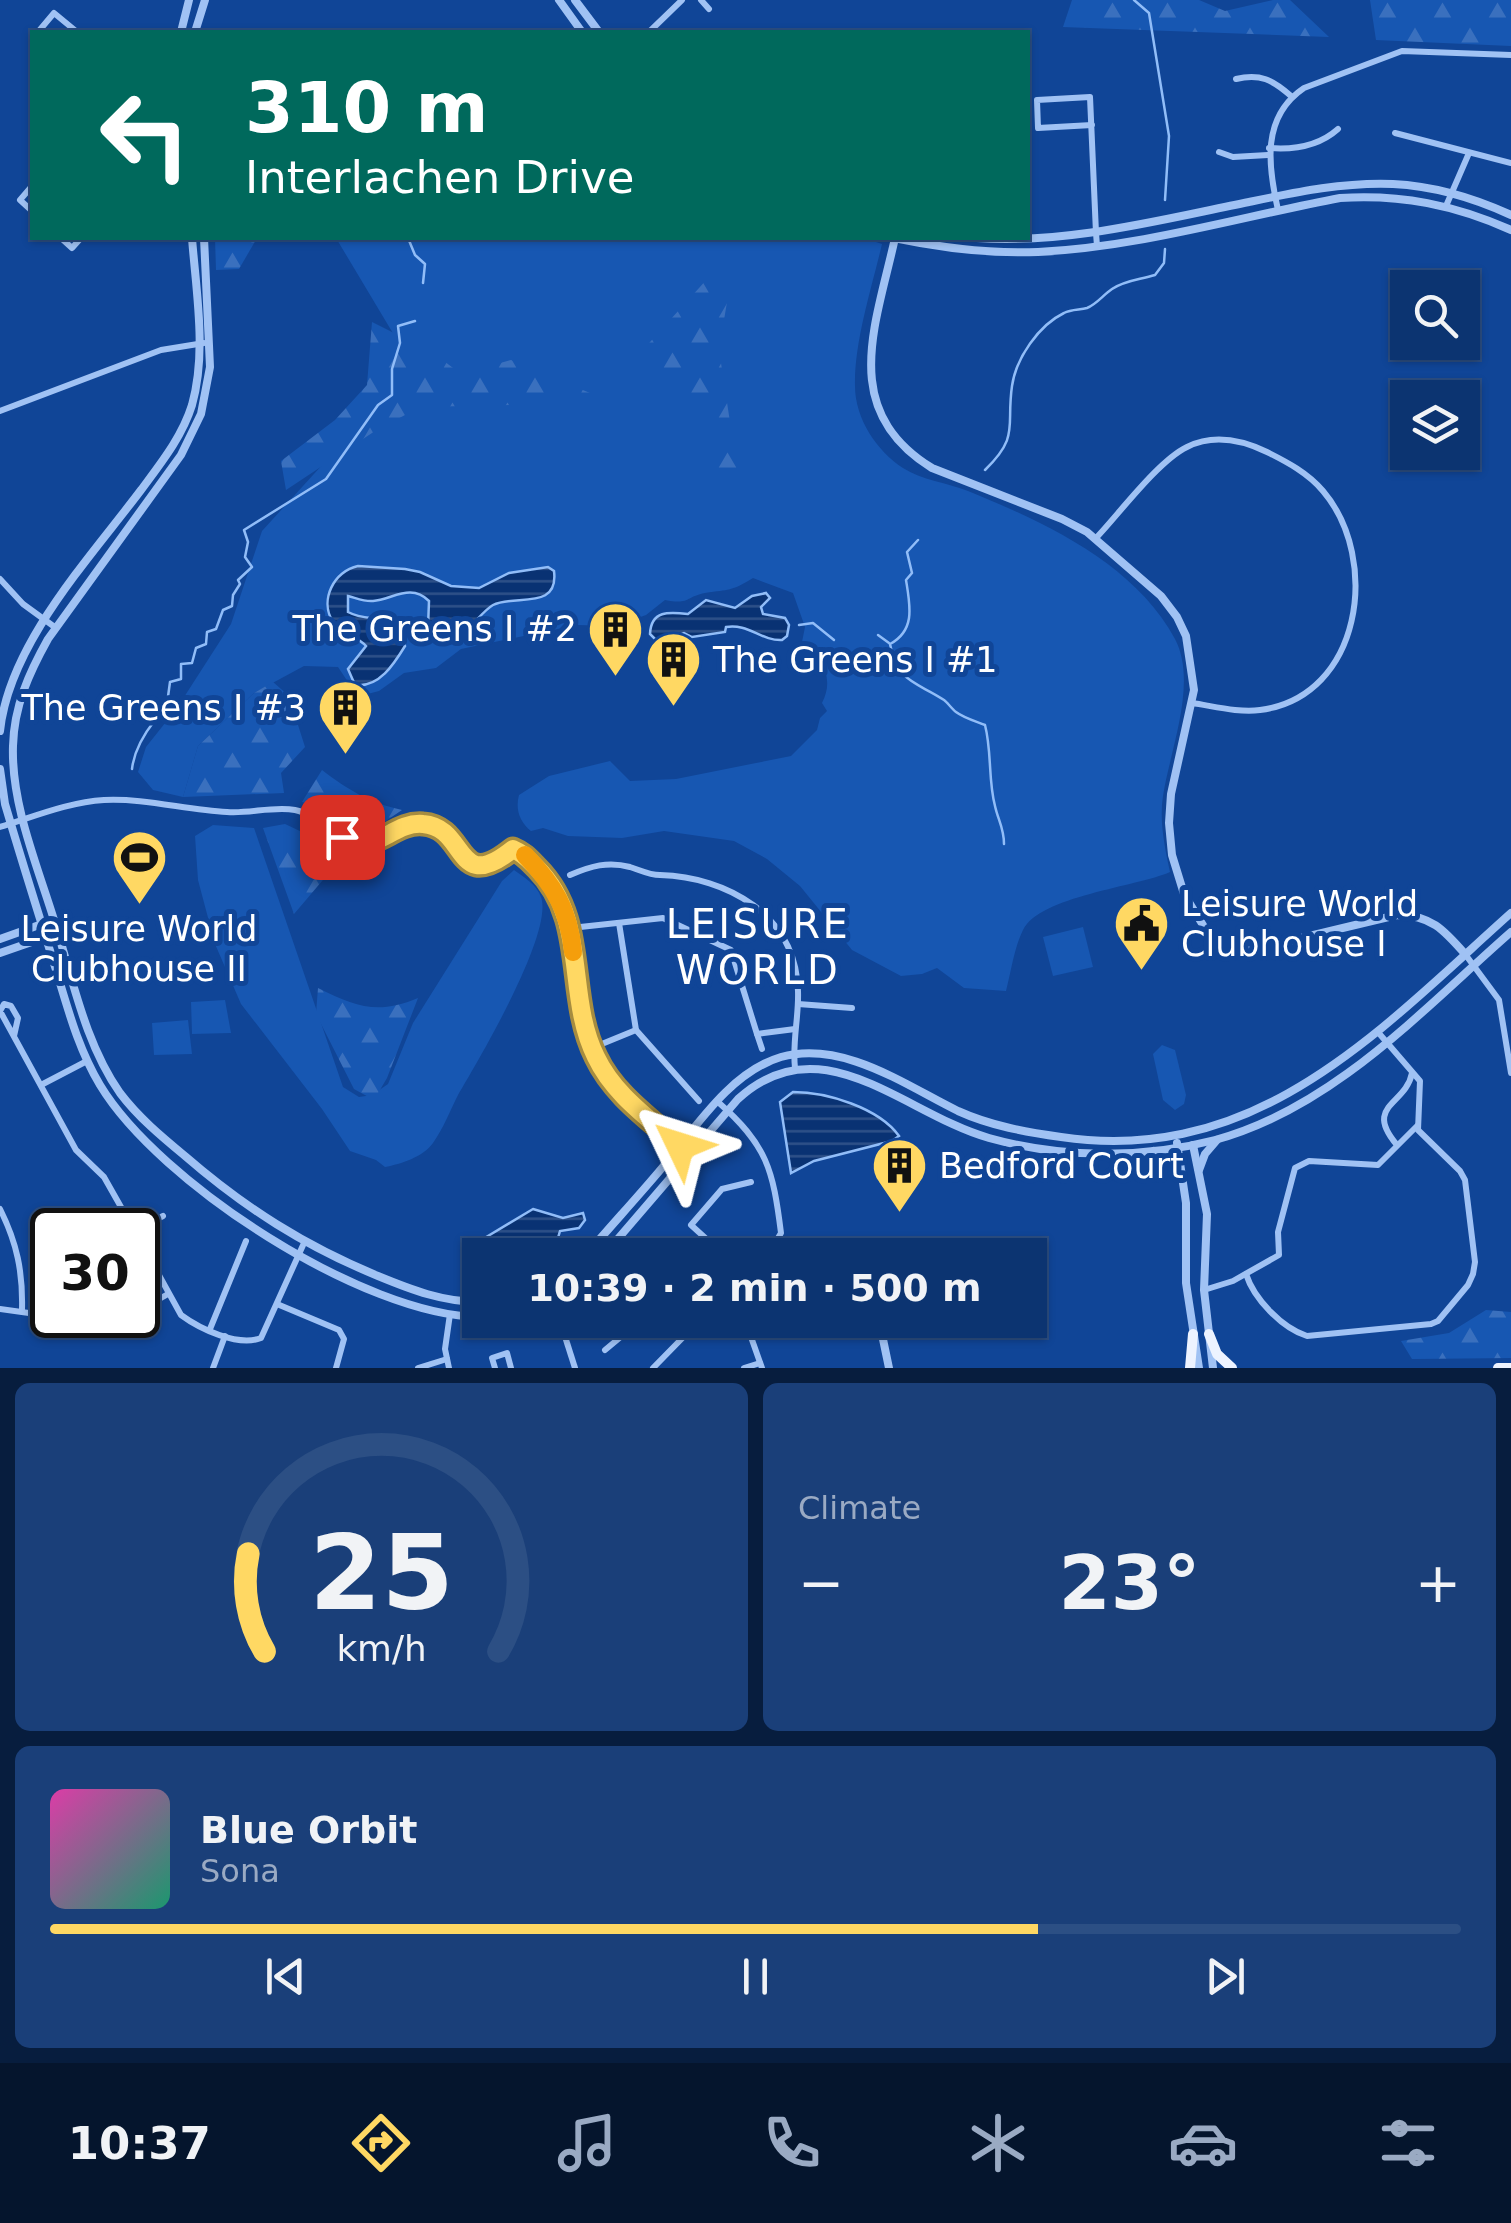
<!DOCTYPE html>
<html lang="en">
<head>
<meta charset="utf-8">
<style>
	:root { --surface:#0c3471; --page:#1a3f79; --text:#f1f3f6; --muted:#9aaac3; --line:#2c4f84; --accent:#ffd863 }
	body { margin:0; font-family:"DejaVu Sans",sans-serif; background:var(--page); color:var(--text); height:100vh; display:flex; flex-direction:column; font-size:38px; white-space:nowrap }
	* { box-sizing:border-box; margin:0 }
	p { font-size:32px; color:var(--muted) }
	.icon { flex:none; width:55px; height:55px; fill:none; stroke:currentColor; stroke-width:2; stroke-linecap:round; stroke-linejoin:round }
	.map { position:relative; height:1368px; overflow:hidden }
	.drawer { display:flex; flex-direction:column; gap:15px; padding:15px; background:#071d3e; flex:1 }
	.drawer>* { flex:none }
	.banner { position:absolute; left:30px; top:30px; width:1000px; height:210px; border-radius:0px; box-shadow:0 2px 8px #0004,0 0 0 2px var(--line); background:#00695c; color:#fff; overflow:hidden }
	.controls { position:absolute; left:1390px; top:270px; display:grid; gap:20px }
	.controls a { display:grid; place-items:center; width:90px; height:90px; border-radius:0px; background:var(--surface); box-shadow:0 2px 8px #0004,0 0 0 2px var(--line); font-size:50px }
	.speed { position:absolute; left:30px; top:1208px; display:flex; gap:20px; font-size:50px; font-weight:700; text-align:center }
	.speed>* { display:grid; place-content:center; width:130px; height:130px; border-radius:50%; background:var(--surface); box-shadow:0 2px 8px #0004,0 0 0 2px var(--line); line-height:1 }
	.speed .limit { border:5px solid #111; border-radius:15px; background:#fff; color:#111 }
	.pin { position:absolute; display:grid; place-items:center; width:85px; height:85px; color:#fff; margin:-42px; border-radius:20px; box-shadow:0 5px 15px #0006 }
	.me { position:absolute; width:110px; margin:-55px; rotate:311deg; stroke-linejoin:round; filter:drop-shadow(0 0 8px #0008) }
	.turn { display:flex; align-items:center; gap:35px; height:210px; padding:0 50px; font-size:45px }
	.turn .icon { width:130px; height:130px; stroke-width:2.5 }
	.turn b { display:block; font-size:70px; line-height:85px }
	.big { font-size:75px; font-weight:700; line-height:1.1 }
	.drawer .tile { flex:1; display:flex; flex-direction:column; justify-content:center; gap:15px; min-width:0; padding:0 35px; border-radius:15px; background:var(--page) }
	.drawer .dial { align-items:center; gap:0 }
	.dial svg { height:260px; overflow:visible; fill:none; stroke:var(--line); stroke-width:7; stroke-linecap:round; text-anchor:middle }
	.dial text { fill:var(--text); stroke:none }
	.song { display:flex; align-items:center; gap:30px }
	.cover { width:120px; height:120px; border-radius:15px; background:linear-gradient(135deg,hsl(320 70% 55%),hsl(160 70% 35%)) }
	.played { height:10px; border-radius:5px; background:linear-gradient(90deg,var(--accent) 70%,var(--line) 70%) }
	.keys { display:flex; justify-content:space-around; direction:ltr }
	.heat { display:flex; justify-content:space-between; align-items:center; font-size:55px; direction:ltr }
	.drawer .tiles { flex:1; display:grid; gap:15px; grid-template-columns:1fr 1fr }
	.tile:last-child { grid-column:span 2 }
	.trip { position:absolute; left:462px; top:1238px; width:585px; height:100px; border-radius:0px; background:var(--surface); box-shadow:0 2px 8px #0004,0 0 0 2px var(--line); font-weight:700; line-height:100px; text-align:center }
	.tabs { display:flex; height:160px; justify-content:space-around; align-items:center; background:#05152d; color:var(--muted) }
	.tabs .icon { width:70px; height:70px }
	.tabs .selected { color:var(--accent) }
	.tabs b { font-size:45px; color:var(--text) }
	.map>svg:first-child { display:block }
	.green { fill:#1757b2 }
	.forest { fill:url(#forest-firs) }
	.water { fill:url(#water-rules); stroke:#91bdf8; stroke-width:2.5 }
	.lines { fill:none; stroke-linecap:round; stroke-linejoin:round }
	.stream { stroke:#91bdf8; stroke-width:2.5 }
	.minor { stroke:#a0c2f4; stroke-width:6 }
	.tertiary { stroke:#a0c2f4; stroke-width:8 }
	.primary { stroke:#edf3ff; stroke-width:10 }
	.route-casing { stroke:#a68c40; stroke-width:25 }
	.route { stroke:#ffd863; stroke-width:18 }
	.slow { stroke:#f59e0b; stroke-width:18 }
	.labels { text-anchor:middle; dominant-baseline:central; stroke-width:10; stroke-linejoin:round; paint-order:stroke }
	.poi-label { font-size:35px; fill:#fff; stroke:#104597; text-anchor:start }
	.quarter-label { font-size:40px; letter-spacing:2.5px; fill:#fff; stroke:#104597 }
</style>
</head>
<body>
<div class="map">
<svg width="1511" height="1368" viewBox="0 0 1511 1368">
	<defs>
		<pattern id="forest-firs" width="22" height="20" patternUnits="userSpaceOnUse" patternTransform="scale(2.5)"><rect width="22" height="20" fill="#1757b2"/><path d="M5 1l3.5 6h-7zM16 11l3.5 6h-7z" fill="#3a70be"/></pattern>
		<pattern id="water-rules" width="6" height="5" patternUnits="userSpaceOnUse" patternTransform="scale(2.5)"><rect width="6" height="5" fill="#093273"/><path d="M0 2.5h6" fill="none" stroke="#2e5188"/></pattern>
	</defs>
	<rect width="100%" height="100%" fill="#104597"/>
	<!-- green -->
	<g class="green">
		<path d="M336 238H864L882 244C872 287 854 342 855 386 855 419 877 451 903 468 921 480 948 483 968 491 1044 522 1134 563 1175 639 1198 683 1170 750 1163 796 1159 821 1165 848 1170 872 1136 887 1040 896 1023 930 1014 948 1011 972 1006 991L964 988 937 968 922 974 901 976 852 950 800 886 767 859 734 841 664 831 622 838 568 836 543 828 531 831C520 822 515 810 519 795L549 776 610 761 630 781 676 779 791 756 817 730 820 718 827 711 822 703C835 678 822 658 802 642L805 627 793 593 753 578C730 592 730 589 705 593 685 597 690 605 665 600L646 615 615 626 577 625 461 649 436 668 404 673 379 691 364 695 354 691 338 667 304 666 254 693 198 746 183 797 153 790 138 772 146 747 177 708 231 624 262 531 364 419 397 340Z"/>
		<path d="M213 825 254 828 343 1087 359 1097 372 1095 388 1084 413 1023 502 881 514 870C524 877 537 885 541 897 554 933 478 1061 458 1095 450 1111 443 1129 433 1143 423 1157 401 1164 385 1167L376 1160 350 1151 322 1109 241 1004 215 944 198 880 195 836Z"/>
		<polygon points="1083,927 1093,967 1053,976 1043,937"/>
		<polygon points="225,1000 231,1033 192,1034 191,1002"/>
		<polygon points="188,1020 192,1054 154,1055 152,1023"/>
		<polygon points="1162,1045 1175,1050 1186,1095 1184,1104 1175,1110 1163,1100 1153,1054"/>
	</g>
	<!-- forest -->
	<g class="forest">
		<polygon points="1072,0 1199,0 1225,11 1273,0 1290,0 1329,37 1063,27"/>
		<polygon points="1370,0 1511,0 1511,46 1376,40"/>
		<polygon points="215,238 257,238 239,269 216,270"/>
		<polygon points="709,277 728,296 719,350 737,468 718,476 711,443 697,409 641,352"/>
		<polygon points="372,322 432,352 461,374 511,360 590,393 542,407 511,405 420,407 375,431 286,490 281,461 335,420 367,385"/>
		<polygon points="273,682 289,696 285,713 298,725 305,747 281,773 284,793 183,797 198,746 254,693"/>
		<path d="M322 770C348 790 370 803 402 810L371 831 349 833 325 808 302 802Z"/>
		<polygon points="285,824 338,849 384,860 328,874 294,914 263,828"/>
		<path d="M318 988C356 1007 378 1015 418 998L387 1078 374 1100 354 1089 316 1014Z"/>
		<polygon points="1486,1310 1511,1312 1511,1358 1412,1359 1401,1341 1449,1333"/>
	</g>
	<!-- water -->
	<g class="water">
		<path d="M358 566 405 569 420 572 451 586 479 588 509 573 548 567 554 571C559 611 515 594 493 605 475 615 454 661 428 628L429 601C411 583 393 599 373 601 365 602 356 598 348 596V612C372 625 395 608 405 646 394 664 379 688 355 685L348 669 366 646C357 636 341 634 333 622 319 600 334 571 358 566Z"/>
		<path d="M766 593 770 598 761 607 763 614 785 618 789 625 787 636 782 640C761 641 748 623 726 627L725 632 692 637 684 633 659 643 650 634C651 610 669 612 688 614L706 600 735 608 752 596Z"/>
		<path d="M793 1092C827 1092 879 1108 899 1136L892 1141 814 1161 791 1173 780 1102Z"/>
		<polygon points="533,1209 563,1218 583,1213 585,1220 579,1228 560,1231 553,1255 480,1255 480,1278 474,1279 464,1269 473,1245"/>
	</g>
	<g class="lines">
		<!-- stream -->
		<g class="stream">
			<polyline points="1134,0 1149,13 1169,136 1165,200"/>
			<polyline points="408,238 415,255 425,264 423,283"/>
			<path d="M985 470C1020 436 1006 427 1012 386 1016 358 1039 325 1064 313 1071 309 1080 310 1087 308 1097 304 1103 295 1112 289 1126 280 1139 280 1155 275L1164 263 1165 249"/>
			<path d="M918 540 907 552 912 573 906 580C910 605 916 630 890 644 897 683 917 682 944 700 947 702 952 709 956 712 964 718 975 721 985 725 992 752 988 780 995 806 998 820 1004 828 1004 844"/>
			<polyline points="799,625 813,623 834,640"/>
			<polyline points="878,635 889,643"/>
			<path d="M132 769C134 751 144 734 155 720V710L167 704 170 682 181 679V664L192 663 196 648 206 644 207 632 216 629 223 610 232 606 233 595 240 584 238 580 252 567 245 557 248 542 244 530 326 479 378 405 392 395V369L400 343 398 326 415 321"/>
		</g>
		<!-- minor -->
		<g class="minor">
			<polyline points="701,0 709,9"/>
			<polyline points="38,32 54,13 77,32"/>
			<polyline points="98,32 110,32"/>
			<polyline points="649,32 682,0"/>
			<path d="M1236 79C1260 73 1273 80 1291 96"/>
			<polyline points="1092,125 1038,128 1037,100 1090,97 1096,233 1097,246"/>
			<polyline points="1395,133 1511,163"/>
			<path d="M1269 148C1294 150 1319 146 1338 129"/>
			<polyline points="1219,152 1233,157 1268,155"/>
			<polyline points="32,186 20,200 32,211"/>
			<polyline points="1446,206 1469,153"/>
			<path d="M1278 210C1268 166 1261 117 1304 88L1402 51 1511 55"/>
			<polyline points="61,238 72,248 81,238"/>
			<polyline points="0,411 161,350 204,343"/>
			<path d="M1096 538C1119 514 1158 461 1187 447 1213 434 1242 440 1267 452 1287 462 1308 473 1323 491 1381 559 1362 697 1260 710 1239 713 1213 706 1192 703"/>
			<polyline points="0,579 23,604 56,628"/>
			<path d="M0 827C33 817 69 802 104 800 145 798 186 810 227 812 249 814 273 806 295 810 320 815 338 845 363 845 384 846 399 824 420 824 466 823 455 896 513 849L519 851C601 922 555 981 598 1061 618 1098 656 1128 689 1153"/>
			<path d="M570 875C591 866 608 861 630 867 640 870 649 875 660 875 727 877 796 915 798 991 799 1017 792 1042 795 1068"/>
			<polyline points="619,923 636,1030 699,1101"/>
			<polyline points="571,928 663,918 731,950 757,1034 795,1029"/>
			<polyline points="1465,954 1499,1000 1511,1073"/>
			<polyline points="798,1004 852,1008"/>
			<polyline points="757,1034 762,1049"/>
			<polyline points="14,1036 18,1018 11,1006 4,1004 0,1011 76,1150 104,1177 134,1230"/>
			<polyline points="592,1048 636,1030"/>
			<polyline points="41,1085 87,1061"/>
			<path d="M718 1102C767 1145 773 1169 781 1233L775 1243 765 1247 757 1255"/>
			<path d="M1397 1145C1363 1105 1406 1105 1412 1073"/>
			<path d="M0 1209C17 1243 23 1272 22 1310"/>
			<polyline points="103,1230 127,1217"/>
			<polyline points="136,1230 163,1216"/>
			<path d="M138 1237 181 1315C200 1329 238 1347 261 1338L304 1243"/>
			<polyline points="724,1255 691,1225 722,1189 751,1182"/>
			<path d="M1246 1274C1254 1299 1282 1328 1307 1336L1431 1324 1438 1321 1468 1285 1473 1274 1475 1262 1465 1180 1460 1171 1418 1130 1420 1081 1377 1031"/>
			<polyline points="1204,1290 1233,1281 1279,1255 1278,1232 1295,1168 1309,1161 1378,1165 1417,1126"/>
			<polyline points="277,1304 339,1330 344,1339 336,1368"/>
			<polyline points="0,1309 79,1320 90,1318"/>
			<polyline points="138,1311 168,1294"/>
			<polyline points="124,1318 130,1315"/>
			<polyline points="745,1320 762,1368"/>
			<polyline points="561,1324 575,1368"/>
			<polyline points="210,1329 246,1241"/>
			<polyline points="751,1334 782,1324"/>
			<polyline points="605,1350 641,1320"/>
			<polyline points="213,1368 225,1336"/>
			<polyline points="418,1368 447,1359"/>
			<polyline points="449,1368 445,1349 450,1314"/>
			<polyline points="495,1368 492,1358 507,1353 511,1368"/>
			<polyline points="653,1368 700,1320"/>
			<polyline points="744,1368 760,1363"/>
		</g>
		<!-- tertiary -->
		<g class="tertiary">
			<polyline points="559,0 582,32"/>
			<polyline points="575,0 599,32"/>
			<polyline points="181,32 189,0"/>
			<polyline points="195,32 205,0"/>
			<path d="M204 238 210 367 201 414 181 455 48 639C29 673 14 706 13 746 11 805 38 867 55 923 73 980 85 1043 120 1093 138 1117 162 1137 185 1156 245 1208 305 1246 378 1276 412 1290 443 1302 480 1302"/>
			<path d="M894 238C942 248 990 254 1038 252 1140 247 1240 217 1340 198 1401 194 1455 205 1511 230"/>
			<path d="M895 238C876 325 838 410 932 468L1062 519 1087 532 1161 596 1177 617 1186 636 1194 690 1171 794 1169 823 1172 855 1184 894 1209 935 1222 947 1246 951 1397 915C1431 915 1444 930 1465 954"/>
			<path d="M977 238C1069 244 1159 220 1249 202 1297 192 1344 182 1393 184 1434 186 1474 198 1511 215"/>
			<path d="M0 731C9 644 90 558 141 490 161 463 182 437 192 405 207 352 196 291 192 238"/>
			<path d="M0 769 5 804C20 855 36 906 52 957 66 1001 76 1045 100 1085 159 1183 364 1316 480 1317"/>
			<polyline points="0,939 42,924"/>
			<polyline points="0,953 46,937 56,926"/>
			<polyline points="1177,1143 1186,1203 1186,1283 1199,1368"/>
			<polyline points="1193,1145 1207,1214 1204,1290 1213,1368"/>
			<polyline points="1154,1151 1171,1161 1181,1173"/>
			<polyline points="1199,1170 1205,1154 1217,1140"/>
			<path d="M586 1255C609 1228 633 1202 656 1175 691 1135 727 1073 781 1057 843 1040 905 1085 958 1111 991 1126 1026 1132 1061 1137 1257 1166 1379 1031 1511 913"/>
			<path d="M604 1255 738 1099C822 1022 904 1114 989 1138 1061 1158 1142 1159 1215 1140 1333 1108 1422 1010 1511 932"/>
			<polyline points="879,1320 889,1368"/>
		</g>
		<!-- primary -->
		<g class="primary">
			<polyline points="1209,1334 1217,1354 1232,1368"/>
			<polyline points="1190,1368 1193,1334"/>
			<polyline points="1498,1368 1511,1368"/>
		</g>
	</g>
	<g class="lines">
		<defs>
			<path id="route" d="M342 837C373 859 392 821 423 824 468 827 454 896 513 849 523 853 529 860 537 868 589 920 565 995 596 1057 614 1095 650 1119 680 1146"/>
		</defs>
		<!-- route casing -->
		<use href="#route" class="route-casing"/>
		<!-- route -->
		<use href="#route" class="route"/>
		<!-- slow -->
		<path class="slow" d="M525 855C554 885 569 910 573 952"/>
	</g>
	<!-- icons -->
	<defs>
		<symbol id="building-pin" viewBox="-11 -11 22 30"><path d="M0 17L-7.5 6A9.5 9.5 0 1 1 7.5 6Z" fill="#ffd863" stroke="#104597"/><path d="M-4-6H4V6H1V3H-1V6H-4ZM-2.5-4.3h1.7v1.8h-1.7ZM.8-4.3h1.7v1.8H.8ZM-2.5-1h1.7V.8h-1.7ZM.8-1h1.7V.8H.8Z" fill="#111"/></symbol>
		<symbol id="stadium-pin" viewBox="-11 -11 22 30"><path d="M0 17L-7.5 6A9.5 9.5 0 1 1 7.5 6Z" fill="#ffd863" stroke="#104597"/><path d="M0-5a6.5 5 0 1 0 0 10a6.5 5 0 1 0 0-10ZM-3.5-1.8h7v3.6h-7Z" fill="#111"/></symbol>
		<symbol id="civic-pin" viewBox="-11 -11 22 30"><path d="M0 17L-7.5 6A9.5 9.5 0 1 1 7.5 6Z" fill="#ffd863" stroke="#104597"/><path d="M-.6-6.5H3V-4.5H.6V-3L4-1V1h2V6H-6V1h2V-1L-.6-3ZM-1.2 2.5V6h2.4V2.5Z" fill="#111"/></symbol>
	</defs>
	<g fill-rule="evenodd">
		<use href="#building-pin" x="584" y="598" width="63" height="86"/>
		<use href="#building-pin" x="642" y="628" width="63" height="86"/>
		<use href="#building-pin" x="314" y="676" width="63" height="86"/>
		<use href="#stadium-pin" x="108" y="826" width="63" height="86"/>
		<use href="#civic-pin" x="1110" y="892" width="63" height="86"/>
		<use href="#building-pin" x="868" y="1134" width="63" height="86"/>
	</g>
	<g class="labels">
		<!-- poi labels -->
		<g class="poi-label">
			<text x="577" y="629" text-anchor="end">The Greens I #2</text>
			<text x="713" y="660">The Greens I #1</text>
			<text x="306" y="708" text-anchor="end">The Greens I #3</text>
			<text x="1181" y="904">Leisure World<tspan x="1181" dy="40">Clubhouse I</tspan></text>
			<text x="139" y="929" text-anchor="middle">Leisure World<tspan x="139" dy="40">Clubhouse II</tspan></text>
			<text x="939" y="1166">Bedford Court</text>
		</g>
		<!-- quarter labels -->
		<g class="quarter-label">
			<text x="758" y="924">LEISURE<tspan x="758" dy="46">WORLD</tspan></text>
		</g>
	</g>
</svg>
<div class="controls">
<a><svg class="icon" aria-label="search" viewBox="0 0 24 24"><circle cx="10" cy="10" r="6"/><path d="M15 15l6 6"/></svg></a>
<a><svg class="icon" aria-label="layers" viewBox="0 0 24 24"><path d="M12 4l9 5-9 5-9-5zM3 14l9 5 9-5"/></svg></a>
</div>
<div class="speed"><div class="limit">30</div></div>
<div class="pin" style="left:342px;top:837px;background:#d93025"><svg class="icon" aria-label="arrive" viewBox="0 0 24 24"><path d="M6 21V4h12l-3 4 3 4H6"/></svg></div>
<svg class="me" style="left:680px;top:1146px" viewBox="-20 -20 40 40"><path d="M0-17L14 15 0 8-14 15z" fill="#ffd863" stroke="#fff" stroke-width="4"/></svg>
<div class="trip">10:39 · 2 min · 500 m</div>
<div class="banner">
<div class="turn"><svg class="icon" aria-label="left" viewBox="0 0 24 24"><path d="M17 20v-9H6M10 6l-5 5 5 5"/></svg><div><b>310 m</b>Interlachen Drive</div></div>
</div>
</div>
<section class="drawer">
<div class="tiles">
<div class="tile dial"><svg viewBox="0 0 100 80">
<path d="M14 69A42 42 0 1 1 86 69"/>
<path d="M14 69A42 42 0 0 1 9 39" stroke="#ffd863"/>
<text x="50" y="56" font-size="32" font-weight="700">25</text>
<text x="50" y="72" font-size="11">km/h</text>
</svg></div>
<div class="tile"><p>Climate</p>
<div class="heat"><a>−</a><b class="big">23°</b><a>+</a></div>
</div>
<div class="tile">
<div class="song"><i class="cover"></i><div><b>Blue Orbit</b><p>Sona</p></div></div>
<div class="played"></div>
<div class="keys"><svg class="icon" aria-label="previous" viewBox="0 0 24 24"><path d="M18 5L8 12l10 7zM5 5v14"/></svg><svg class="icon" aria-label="pause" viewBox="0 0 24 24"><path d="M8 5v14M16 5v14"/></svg><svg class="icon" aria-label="next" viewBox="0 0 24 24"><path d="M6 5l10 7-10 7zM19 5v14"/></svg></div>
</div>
</div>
</section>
<nav class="tabs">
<b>10:37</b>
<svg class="icon selected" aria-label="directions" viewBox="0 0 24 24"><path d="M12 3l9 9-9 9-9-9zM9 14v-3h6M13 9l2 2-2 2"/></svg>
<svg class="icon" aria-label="music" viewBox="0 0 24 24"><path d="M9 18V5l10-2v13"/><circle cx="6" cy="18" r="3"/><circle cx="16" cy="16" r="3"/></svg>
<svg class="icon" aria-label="phone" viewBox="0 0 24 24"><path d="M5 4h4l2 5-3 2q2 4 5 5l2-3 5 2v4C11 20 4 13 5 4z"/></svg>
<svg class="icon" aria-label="climate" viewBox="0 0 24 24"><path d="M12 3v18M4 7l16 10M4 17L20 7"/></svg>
<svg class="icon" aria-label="car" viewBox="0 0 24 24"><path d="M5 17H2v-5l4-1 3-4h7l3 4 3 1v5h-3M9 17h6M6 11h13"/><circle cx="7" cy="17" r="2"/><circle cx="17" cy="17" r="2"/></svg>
<svg class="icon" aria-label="filters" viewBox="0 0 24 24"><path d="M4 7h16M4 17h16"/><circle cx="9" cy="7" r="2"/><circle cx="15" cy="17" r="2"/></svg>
</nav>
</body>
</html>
